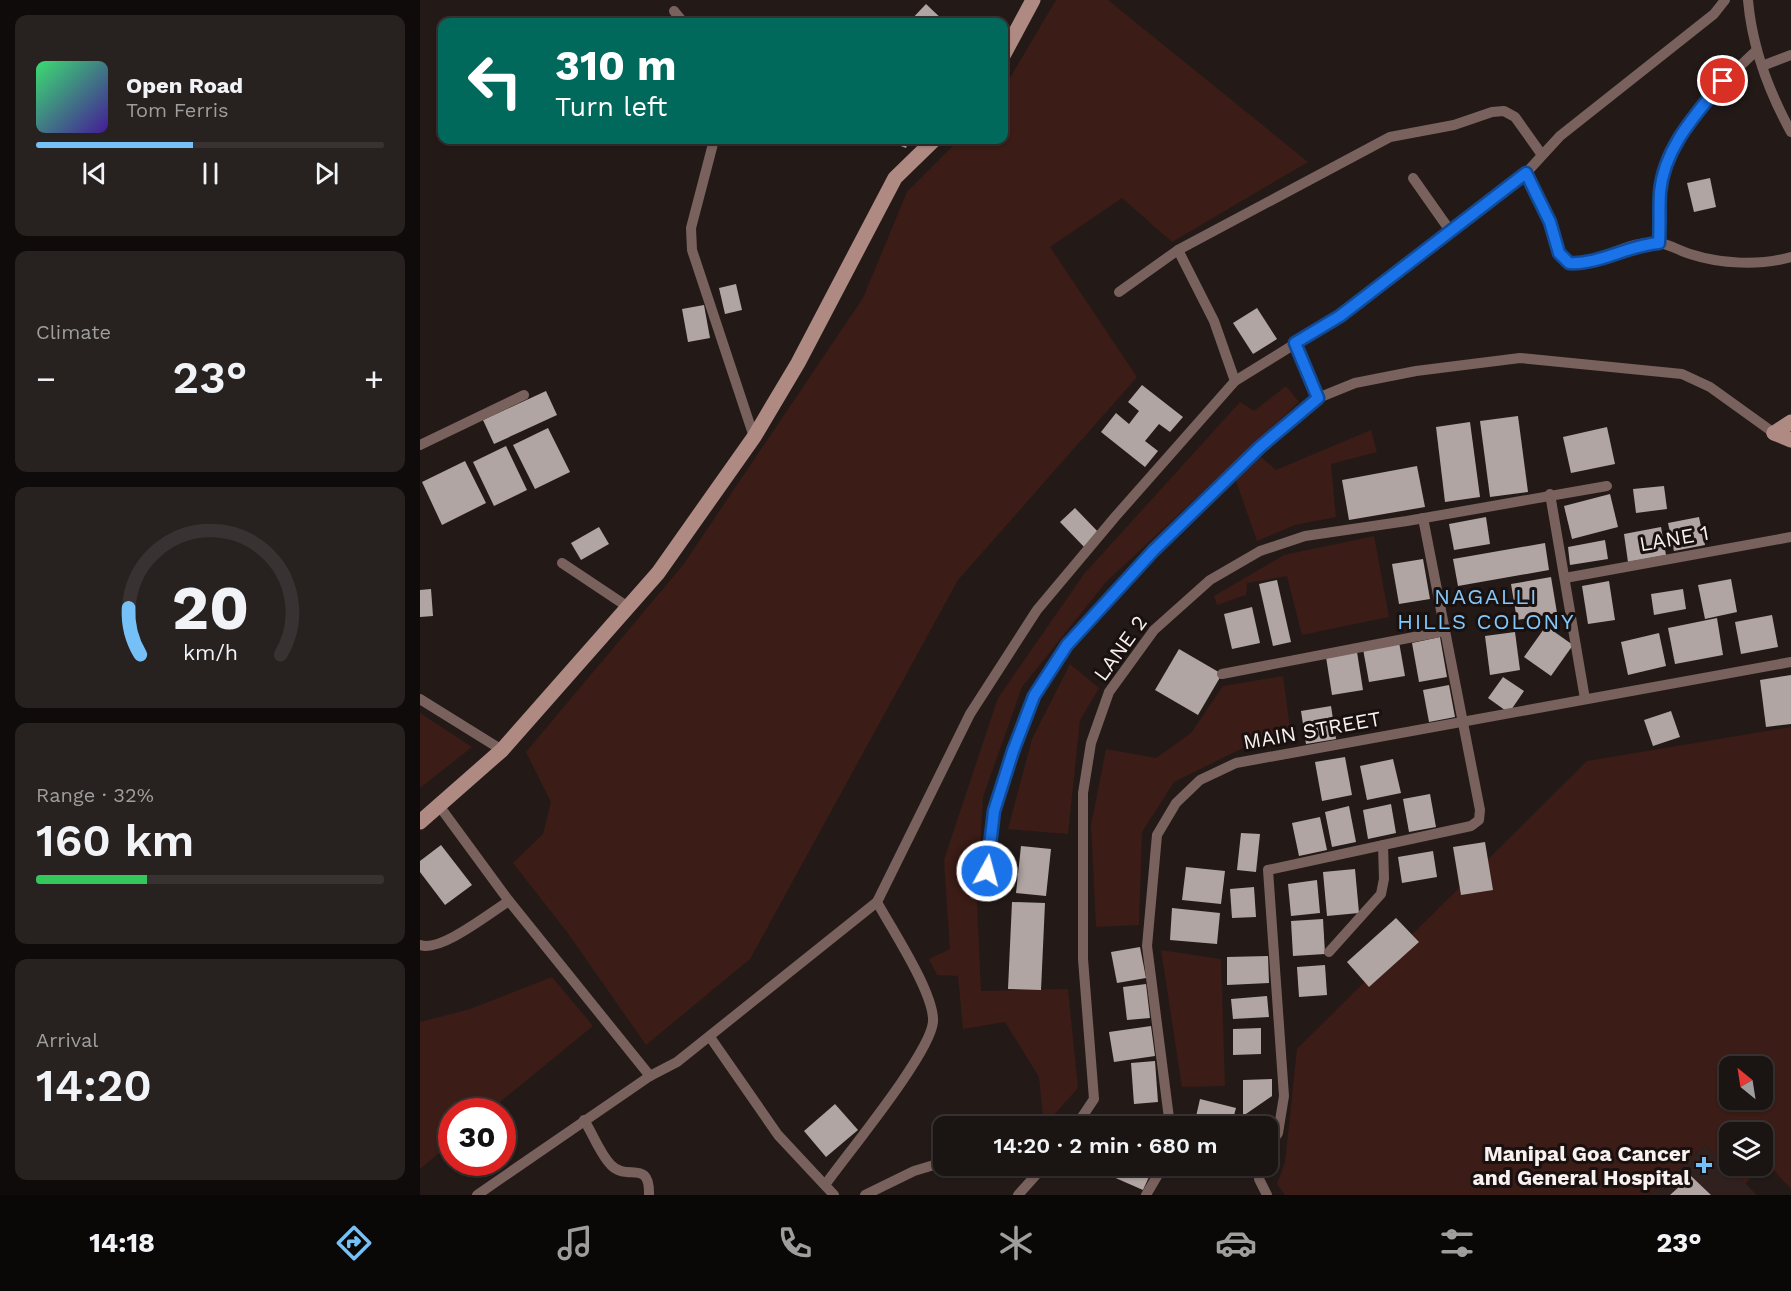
<!DOCTYPE html>
<html lang="en">
<head>
<meta charset="utf-8">
<style>
	:root { --surface:#1a1412; --page:#272120; --text:#f1f3f6; --muted:#9f9e9f; --line:#383332; --accent:#75c0f6 }
	body { margin:0; font-family:"Work Sans",sans-serif; background:var(--page); color:var(--text); height:100vh; display:flex; flex-direction:column; font-size:22px; white-space:nowrap }
	* { box-sizing:border-box; margin:0 }
	p { font-size:20px; color:var(--muted) }
	.icon { flex:none; width:33px; height:33px; fill:none; stroke:currentColor; stroke-width:2; stroke-linecap:round; stroke-linejoin:round }
	.map { position:relative; flex:1; overflow:hidden }
	.details { display:flex; flex-direction:column; gap:15px; padding:15px; background:#0e0b0a; width:420px }
	.details>* { flex:none }
	.top-card { position:absolute; left:18px; top:18px; width:570px; height:126px; border-radius:12px; box-shadow:0 2px 4px #0004,0 0 0 2px var(--line); background:#00695c; color:#fff; overflow:hidden }
	.needle { width:39px; rotate:330deg }
	.controls { position:absolute; left:1299px; top:1056px; display:grid; gap:12px }
	.controls a { display:grid; place-items:center; width:54px; height:54px; border-radius:12px; background:var(--surface); box-shadow:0 2px 4px #0004,0 0 0 2px var(--line); font-size:30px }
	.speed { position:absolute; left:18px; top:1098px; display:flex; gap:12px; font-size:30px; font-weight:700; text-align:center }
	.speed>* { display:grid; place-content:center; width:78px; height:78px; border-radius:50%; background:var(--surface); box-shadow:0 2px 4px #0004,0 0 0 2px var(--line); line-height:1 }
	.speed .limit { border:9px solid #d22; background:#fff; color:#111 }
	.pin { position:absolute; display:grid; place-items:center; width:51px; height:51px; color:#fff; margin:-26px; border:3px solid #fff; border-radius:50%; box-shadow:0 2px 6px #0007 }
	.me { position:absolute; width:66px; margin:-33px; rotate:7deg; stroke-linejoin:round; filter:drop-shadow(0 0 4px #0008) }
	.turn { display:flex; align-items:center; gap:21px; height:126px; padding:0 18px; font-size:27px }
	.turn .icon { width:78px; height:78px; stroke-width:2.5 }
	.turn b { display:block; font-size:42px; line-height:51px }
	.big { font-size:45px; font-weight:600; line-height:1.1 }
	.details .card { flex:1; display:flex; flex-direction:column; justify-content:center; gap:9px; min-width:0; padding:0 21px; border-radius:12px; background:var(--page) }
	.details .dial { align-items:center; gap:0 }
	.dial svg { height:156px; overflow:visible; fill:none; stroke:var(--line); stroke-width:7; stroke-linecap:round; text-anchor:middle }
	.dial text { fill:var(--text); stroke:none }
	.song { display:flex; align-items:center; gap:18px }
	.cover { width:72px; height:72px; border-radius:9px; background:linear-gradient(135deg,hsl(140 70% 55%),hsl(260 70% 35%)) }
	.played { height:6px; border-radius:3px; background:linear-gradient(90deg,var(--accent) 45%,var(--line) 45%) }
	.keys { display:flex; justify-content:space-around; direction:ltr }
	.heat { display:flex; justify-content:space-between; align-items:center; font-size:33px; direction:ltr }
	.charge { height:9px; border-radius:4px; background:linear-gradient(90deg,#34c759 32%,var(--line) 0) }
	.trip { position:absolute; left:513px; top:1116px; width:345px; height:60px; border-radius:12px; background:var(--surface); box-shadow:0 2px 4px #0004,0 0 0 2px var(--line); font-weight:600; line-height:60px; text-align:center }
	.dock { display:flex; height:96px; justify-content:space-around; align-items:center; background:#0a0807; color:var(--muted) }
	.dock .icon { width:42px; height:42px }
	.dock .on { color:var(--accent) }
	.dock b { font-size:27px; color:var(--text) }
	main { display:flex; flex:1; min-height:0 }
	.map>svg:first-child { display:block }
	.built { fill:#30211e }
	.green { fill:#3b1c16; fill-rule:evenodd }
	.building { fill:#b1a5a3 }
	.lines { fill:none; stroke-linecap:round; stroke-linejoin:round }
	.street { stroke:#79625d; stroke-width:10 }
	.secondary { stroke:#af8a82; stroke-width:15 }
	.route-casing { stroke:#114b97; stroke-width:15 }
	.route { stroke:#1a73e8; stroke-width:10 }
	.poi-dot { fill:#75c0f6; stroke:#19110f; stroke-width:2 }
	.labels { text-anchor:middle; dominant-baseline:central; stroke-width:6; stroke-linejoin:round; paint-order:stroke }
	.street-label { font-size:21px; fill:#f8f1f0; stroke:#19110f }
	.poi-label { font-size:21px; font-weight:bold; fill:#f8f1f0; stroke:#19110f; text-anchor:end }
	.neighbourhood-label { font-size:22px; letter-spacing:1.5px; fill:#83c8fb; stroke:#19110f }
</style>
</head>
<body>
<main>
<section class="details">
<div class="card">
<div class="song"><i class="cover"></i><div><b>Open Road</b><p>Tom Ferris</p></div></div>
<div class="played"></div>
<div class="keys"><svg class="icon" aria-label="previous" viewBox="0 0 24 24"><path d="M18 5L8 12l10 7zM5 5v14"/></svg><svg class="icon" aria-label="pause" viewBox="0 0 24 24"><path d="M8 5v14M16 5v14"/></svg><svg class="icon" aria-label="next" viewBox="0 0 24 24"><path d="M6 5l10 7-10 7zM19 5v14"/></svg></div>
</div>
<div class="card"><p>Climate</p>
<div class="heat"><a>−</a><b class="big">23°</b><a>+</a></div>
</div>
<div class="card dial"><svg viewBox="0 0 100 80">
<path d="M14 69A42 42 0 1 1 86 69"/>
<path d="M14 69A42 42 0 0 1 8 45" stroke="#75c0f6"/>
<text x="50" y="56" font-size="32" font-weight="700">20</text>
<text x="50" y="72" font-size="11">km/h</text>
</svg></div>
<div class="card"><p>Range · 32%</p><b class="big">160 km</b><div class="charge"></div></div>
<div class="card"><p>Arrival</p><b class="big">14:20</b></div>
</section>
<div class="map">
<svg width="1371" height="1195" viewBox="0 0 1371 1195">
	<rect width="100%" height="100%" fill="#231a18"/>
	<!-- built -->
	<polygon class="built" points="1285,1145 1337,1195 1230,1195"/>
	<!-- green -->
	<g class="green">
		<polygon points="636,0 688,0 888,162 752,242 702,198 630,247 717,377 538,580 330,959 226,1045 147,932 93,863 123,834 131,802 106,752 263,565 443,298 487,192 539,140 584,140 584,88"/>
		<polygon points="866,386 879,402 686,582 602,687 563,797 557,903 561,991 648,989 658,1088 624,1126 619,1077 585,1022 543,1029 538,976 517,975 509,959 530,949 524,860 578,698 664,574 820,402 834,411"/>
		<polygon points="951,430 957,452 911,464 916,517 875,525 837,541 815,478 841,457 856,470"/>
		<polygon points="954,536 969,617 882,635 867,576 827,583 826,595 797,605 794,596 864,555"/>
		<polygon points="650,664 679,688 660,720 648,834 588,829 612,739"/>
		<polygon points="863,676 871,735 831,744 754,782 722,832 719,925 676,927 671,825 686,749 736,758 771,733 803,686"/>
		<polygon points="0,713 52,747 0,788"/>
		<path d="M1371 727V1189L1346 1162 1342 1165V1132H1310V1166H1342L1325 1184 1285 1145 1230 1195H865L857 1184 865 1162 877 1049 1167 761ZM1310 1066H1342V1100H1310Z"/>
		<polygon points="741,950 801,959 805,1086 762,1087"/>
		<polygon points="132,977 173,1026 69,1111 32,1112 31,1143 0,1169 0,1022 50,1009"/>
	</g>
	<!-- building -->
	<g class="building">
		<polygon points="506,4 525,22 489,22"/>
		<polygon points="465,140 489,140 486,148"/>
		<polygon points="1290,178 1296,207 1274,212 1267,183"/>
		<polygon points="316,284 322,310 305,314 299,288"/>
		<polygon points="284,305 290,338 268,342 262,309"/>
		<polygon points="837,308 857,339 833,354 813,323"/>
		<polygon points="722,385 763,417 750,432 739,424 725,441 738,451 725,467 681,432 696,413 709,424 719,411 708,402"/>
		<polygon points="126,391 137,415 74,444 63,420"/>
		<polygon points="1098,416 1108,492 1070,497 1060,421"/>
		<polygon points="1050,422 1060,497 1025,502 1016,427"/>
		<polygon points="1187,427 1195,464 1151,473 1143,437"/>
		<polygon points="128,428 150,472 115,489 93,445"/>
		<polygon points="86,446 107,490 74,506 53,462"/>
		<polygon points="45,461 66,503 22,525 2,482"/>
		<polygon points="997,466 1005,507 929,520 922,480"/>
		<polygon points="1244,486 1247,509 1216,513 1213,489"/>
		<polygon points="1190,494 1198,527 1152,539 1144,506"/>
		<polygon points="655,508 682,536 667,550 640,522"/>
		<polygon points="1066,517 1070,544 1034,550 1029,524"/>
		<polygon points="1279,517 1285,545 1254,551 1248,523"/>
		<polygon points="179,527 189,544 161,560 151,543"/>
		<polygon points="1241,527 1246,555 1208,562 1204,534"/>
		<polygon points="1185,540 1188,559 1150,565 1148,547"/>
		<polygon points="1125,543 1129,570 1038,586 1033,559"/>
		<polygon points="1003,559 1010,599 979,604 972,564"/>
		<polygon points="1131,577 1137,613 1097,620 1091,584"/>
		<polygon points="1311,579 1317,612 1285,619 1278,585"/>
		<polygon points="857,580 871,642 853,646 839,584"/>
		<polygon points="1189,581 1195,620 1168,624 1162,586"/>
		<polygon points="11,589 13,616 0,617 0,590"/>
		<polygon points="1263,589 1266,609 1234,615 1231,594"/>
		<polygon points="832,607 840,643 812,649 804,614"/>
		<polygon points="1352,615 1358,647 1321,654 1315,622"/>
		<polygon points="1297,618 1303,655 1255,664 1248,628"/>
		<polygon points="1126,626 1153,645 1131,676 1104,657"/>
		<polygon points="1095,632 1100,670 1070,675 1065,636"/>
		<polygon points="1239,633 1246,666 1208,675 1201,642"/>
		<polygon points="1020,637 1027,677 999,682 992,643"/>
		<polygon points="979,642 985,676 949,682 943,649"/>
		<polygon points="759,649 802,674 778,715 735,690"/>
		<polygon points="937,652 943,690 912,695 906,657"/>
		<polygon points="1371,675 1371,724 1346,727 1340,680"/>
		<polygon points="1083,677 1104,691 1089,713 1068,698"/>
		<polygon points="1029,685 1035,717 1009,722 1003,690"/>
		<polygon points="911,706 916,739 886,744 881,711"/>
		<polygon points="1251,711 1260,737 1233,746 1224,720"/>
		<polygon points="925,757 932,795 902,801 895,762"/>
		<polygon points="973,759 981,793 947,800 940,766"/>
		<polygon points="1010,794 1016,827 989,832 983,799"/>
		<polygon points="971,804 976,833 948,839 943,810"/>
		<polygon points="929,806 936,842 912,847 905,812"/>
		<polygon points="900,817 907,850 879,856 872,823"/>
		<polygon points="821,833 840,834 836,872 817,870"/>
		<polygon points="1065,842 1073,890 1041,895 1033,847"/>
		<polygon points="21,845 52,885 25,905 0,872 0,861"/>
		<polygon points="601,846 631,849 626,896 596,893"/>
		<polygon points="1013,851 1017,877 982,883 978,857"/>
		<polygon points="766,867 805,871 801,904 762,900"/>
		<polygon points="935,869 939,913 907,916 903,872"/>
		<polygon points="897,880 900,913 871,916 868,884"/>
		<polygon points="834,887 836,917 812,918 810,889"/>
		<polygon points="592,902 625,903 621,990 588,989"/>
		<polygon points="752,908 800,913 797,944 750,940"/>
		<polygon points="976,918 999,942 949,987 927,962"/>
		<polygon points="903,919 905,954 873,956 871,921"/>
		<polygon points="720,947 726,978 697,983 691,952"/>
		<polygon points="848,956 849,983 807,985 807,957"/>
		<polygon points="905,965 907,995 879,997 877,967"/>
		<polygon points="726,984 730,1018 707,1020 703,987"/>
		<polygon points="847,996 849,1017 813,1019 811,999"/>
		<polygon points="731,1026 735,1056 694,1062 689,1032"/>
		<polygon points="841,1028 841,1054 813,1055 813,1029"/>
		<polygon points="735,1061 738,1102 714,1104 711,1063"/>
		<polygon points="852,1079 852,1096 823,1116 823,1080"/>
		<polygon points="780,1099 816,1108 811,1126 775,1121"/>
		<polygon points="415,1104 438,1130 406,1157 384,1131"/>
		<polygon points="695,1166 734,1166 723,1190 691,1176"/>
		<polygon points="1271,1176 1291,1195 1250,1195"/>
	</g>
	<g class="lines">
		<!-- street -->
		<g class="street">
			<path d="M1328 0C1332 46 1349 92 1371 132"/>
			<polyline points="254,11 263,22"/>
			<polyline points="1342,66 1371,55"/>
			<polyline points="294,140 271,228 272,250 334,437"/>
			<path d="M1106 173 1130 222 1139 253 1149 263C1179 265 1208 239 1239 243 1249 244 1260 251 1270 254 1300 264 1340 266 1371 257"/>
			<polyline points="993,178 1031,232"/>
			<path d="M1239 243C1240 225 1237 205 1241 187 1253 129 1295 89 1337 50"/>
			<polyline points="699,292 758,250"/>
			<polyline points="875,343 898,398"/>
			<polyline points="815,381 794,321 758,250 970,137 1034,125 1072,112 1084,111 1095,117 1122,155"/>
			<polyline points="0,445 104,395"/>
			<polyline points="1130,494 1165,699"/>
			<polyline points="142,563 208,607"/>
			<polyline points="1145,578 1371,537"/>
			<polyline points="802,674 1025,631"/>
			<polyline points="0,699 82,750"/>
			<polyline points="20,807 89,901 230,1076"/>
			<polyline points="567,871 574,811 593,751 614,696 647,645 733,551 840,447 898,398 935,383 996,371 1100,358 1262,374 1290,387 1354,433"/>
			<path d="M0 945C20 953 71 912 89 901"/>
			<polyline points="909,952 961,894 964,879 963,845"/>
			<polyline points="290,1037 358,1135 414,1195"/>
			<path d="M164 1120C173 1134 180 1154 191 1165 207 1182 230 1158 229 1195"/>
			<polyline points="656,1126 674,1099 663,959 663,793 671,743 689,692 734,630 790,580 840,551 885,536 987,521 1187,486"/>
			<polyline points="750,1126 727,946 737,835 756,803 780,780 816,763 1371,662"/>
			<polyline points="848,1147 858,1133 864,1096 848,870 1051,826 1059,820 1060,810 1003,518"/>
			<polyline points="841,1166 839,1179 847,1195"/>
			<path d="M405 1185C427 1154 510 1054 513 1022 515 994 471 928 457 902"/>
			<polyline points="57,1195 230,1076 257,1062 457,902 550,714 617,610 695,517 815,381 920,316 1031,232 1106,173 1140,136 1294,14 1305,0"/>
			<polyline points="445,1195 494,1171 524,1162"/>
			<polyline points="598,1195 624,1166"/>
			<polyline points="726,1195 743,1166"/>
		</g>
		<!-- secondary -->
		<g class="secondary">
			<polyline points="584,54 613,0"/>
			<polyline points="1354,433 1371,422"/>
			<polyline points="1354,433 1371,440"/>
			<polyline points="0,822 82,750 238,573 334,437 378,363 475,178 514,140"/>
		</g>
	</g>
	<g class="lines">
		<defs>
			<path id="route" d="M567 871 574 811 593 751 614 696 647 645 733 551 840 447 898 398 875 343 920 316 1106 173 1130 222 1139 253 1149 263C1179 265 1208 245 1239 243 1240 226 1239 209 1240 192 1244 148 1276 114 1303 81"/>
		</defs>
		<!-- route casing -->
		<use href="#route" class="route-casing"/>
		<!-- route -->
		<use href="#route" class="route"/>
	</g>
	<!-- markers -->
	<path class="poi-dot" d="M1281 1156h6v6h6v6h-6v6h-6v-6h-6v-6h6z"/>
	<g class="labels">
		<!-- street labels -->
		<g class="street-label">
			<text transform="translate(1254 538) rotate(-10)">LANE 1</text>
			<text transform="translate(700 648) rotate(-54)">LANE 2</text>
			<text transform="translate(892 730) rotate(-10)">MAIN STREET</text>
		</g>
		<!-- poi labels -->
		<g class="poi-label">
			<text x="1270" y="1153">Manipal Goa Cancer<tspan x="1270" dy="24">and General Hospital</tspan></text>
		</g>
		<!-- neighbourhood labels -->
		<g class="neighbourhood-label">
			<text x="1066" y="596">NAGALLI<tspan x="1066" dy="25">HILLS COLONY</tspan></text>
		</g>
	</g>
</svg>
<div class="controls">
<a><svg class="needle" viewBox="-14 -14 28 28"><path d="M0-13l5 13h-10z" fill="#e53935"/><path d="M0 13l5-13h-10z" fill="#9f9e9f"/></svg></a>
<a><svg class="icon" aria-label="layers" viewBox="0 0 24 24"><path d="M12 4l9 5-9 5-9-5zM3 14l9 5 9-5"/></svg></a>
</div>
<div class="speed"><div class="limit">30</div></div>
<div class="pin" style="left:1303px;top:81px;background:#d93025"><svg class="icon" aria-label="arrive" viewBox="0 0 24 24"><path d="M6 21V4h12l-3 4 3 4H6"/></svg></div>
<svg class="me" style="left:567px;top:871px" viewBox="-20 -20 40 40"><circle r="17" fill="#1a73e8" stroke="#fff" stroke-width="3"/><path d="M0-11L8 9 0 5-8 9z" fill="#fff"/></svg>
<div class="trip">14:20 · 2 min · 680 m</div>
<div class="top-card">
<div class="turn"><svg class="icon" aria-label="left" viewBox="0 0 24 24"><path d="M17 20v-9H6M10 6l-5 5 5 5"/></svg><div><b>310 m</b>Turn left</div></div>
</div>
</div>
</main>
<nav class="dock">
<b>14:18</b>
<svg class="icon on" aria-label="directions" viewBox="0 0 24 24"><path d="M12 3l9 9-9 9-9-9zM9 14v-3h6M13 9l2 2-2 2"/></svg>
<svg class="icon" aria-label="music" viewBox="0 0 24 24"><path d="M9 18V5l10-2v13"/><circle cx="6" cy="18" r="3"/><circle cx="16" cy="16" r="3"/></svg>
<svg class="icon" aria-label="phone" viewBox="0 0 24 24"><path d="M5 4h4l2 5-3 2q2 4 5 5l2-3 5 2v4C11 20 4 13 5 4z"/></svg>
<svg class="icon" aria-label="climate" viewBox="0 0 24 24"><path d="M12 3v18M4 7l16 10M4 17L20 7"/></svg>
<svg class="icon" aria-label="car" viewBox="0 0 24 24"><path d="M5 17H2v-5l4-1 3-4h7l3 4 3 1v5h-3M9 17h6M6 11h13"/><circle cx="7" cy="17" r="2"/><circle cx="17" cy="17" r="2"/></svg>
<svg class="icon" aria-label="filters" viewBox="0 0 24 24"><path d="M4 7h16M4 17h16"/><circle cx="9" cy="7" r="2"/><circle cx="15" cy="17" r="2"/></svg>
<b>23°</b>
</nav>
</body>
</html>
